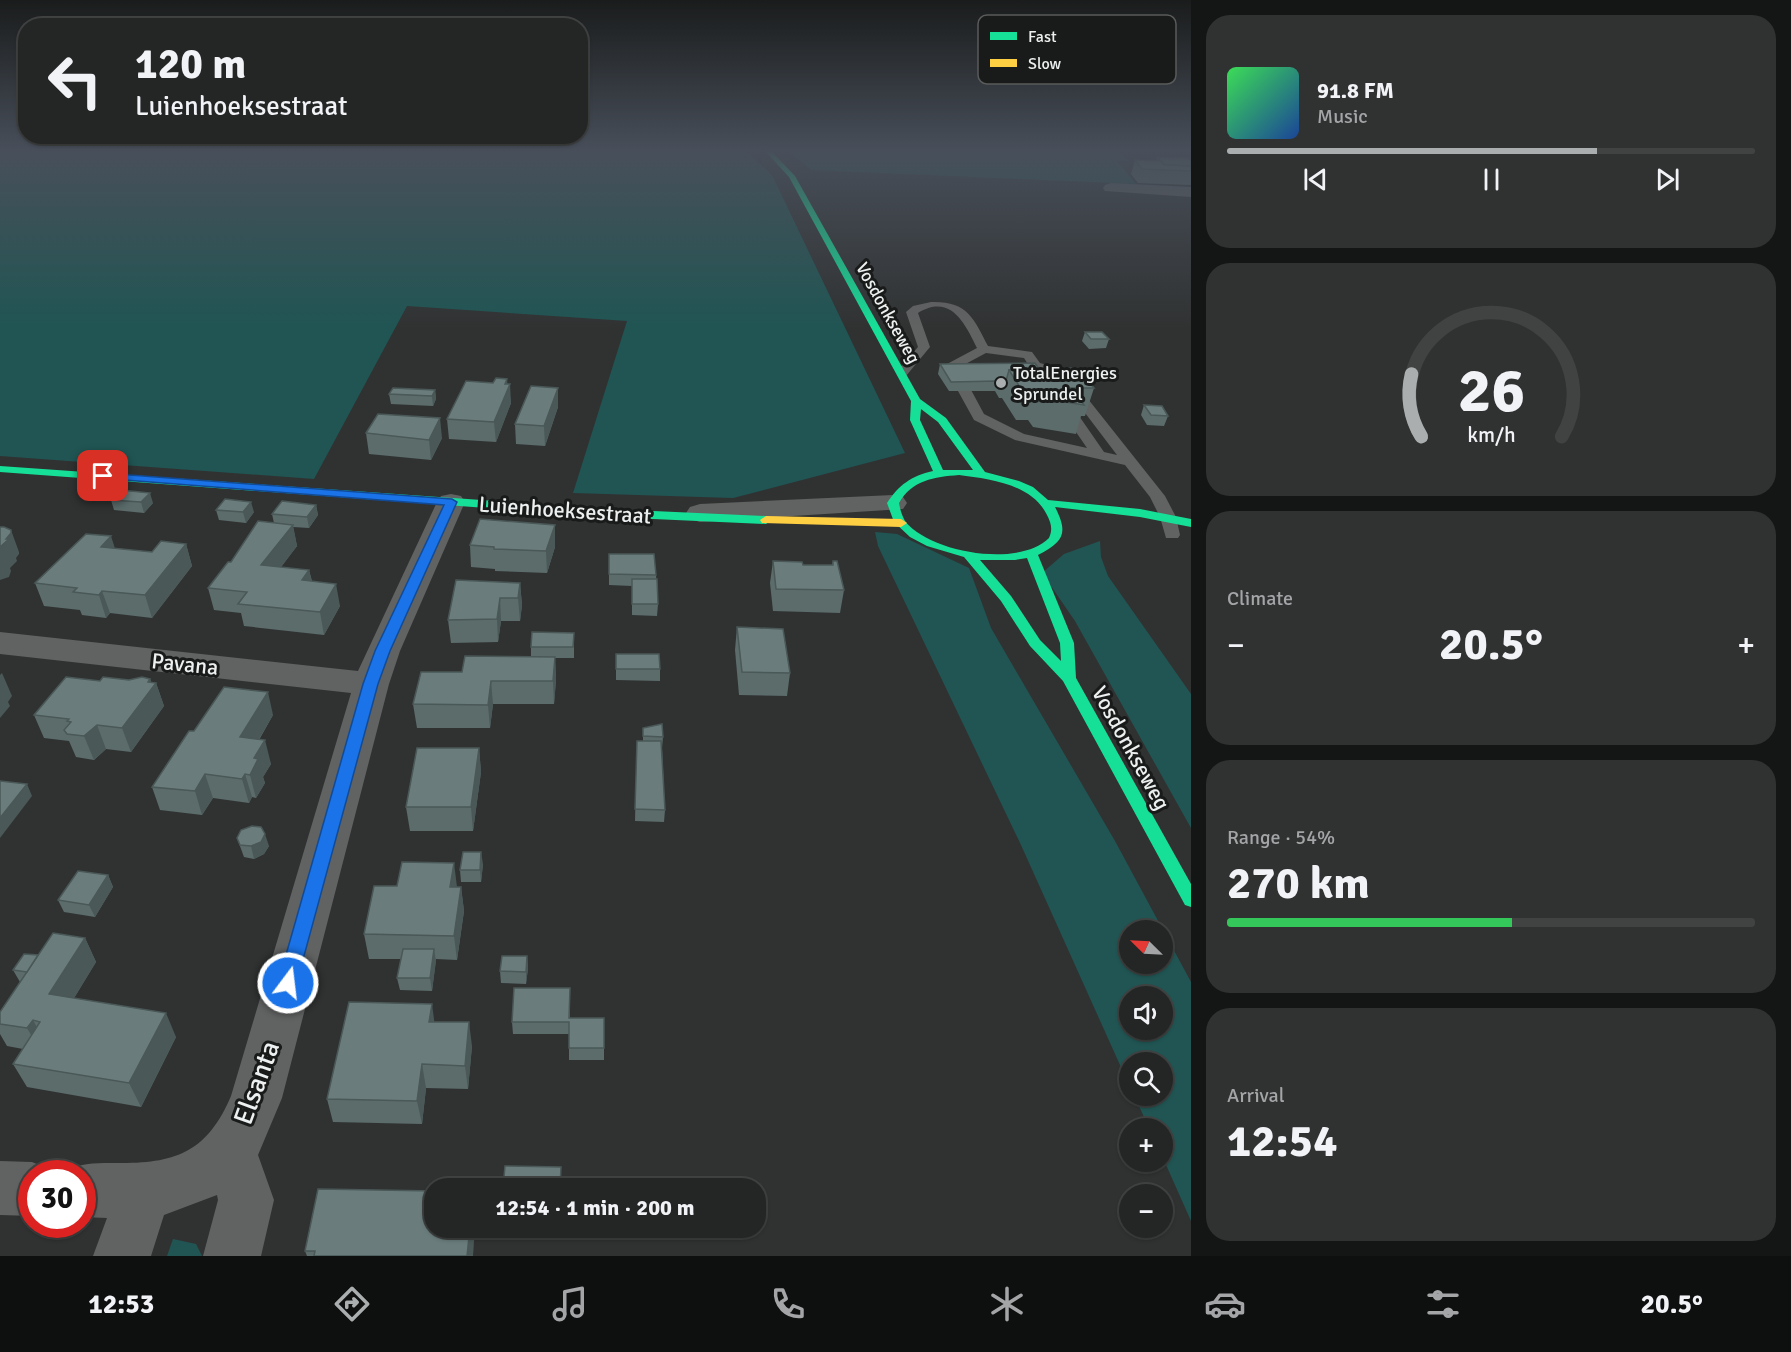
<!DOCTYPE html>
<html lang="en">
<head>
<meta charset="utf-8">
<style>
	:root { --surface:#242626; --page:#303232; --text:#f1f3f6; --muted:#a3a5a7; --line:#414343; --accent:#abaeae }
	body { margin:0; font-family:Signika,sans-serif; background:var(--page); color:var(--text); height:100vh; display:flex; flex-direction:column; font-size:22px; white-space:nowrap }
	* { box-sizing:border-box; margin:0 }
	p { font-size:20px; color:var(--muted) }
	.icon { flex:none; width:33px; height:33px; fill:none; stroke:currentColor; stroke-width:2; stroke-linecap:round; stroke-linejoin:round }
	.map { position:relative; flex:1; overflow:hidden }
	.details { display:flex; flex-direction:column; gap:15px; padding:15px; background:#141515; width:600px }
	.details>* { flex:none }
	.top-card { position:absolute; left:18px; top:18px; width:570px; height:126px; border-radius:24px; box-shadow:0 2px 4px #0004,0 0 0 2px var(--line); background:#242626; color:var(--text); overflow:hidden }
	.needle { width:39px; rotate:294deg }
	.controls { position:absolute; left:1119px; top:920px; display:grid; gap:12px }
	.controls a { display:grid; place-items:center; width:54px; height:54px; border-radius:50%; background:var(--surface); box-shadow:0 2px 4px #0004,0 0 0 2px var(--line); font-size:30px }
	.speed { position:absolute; left:18px; top:1160px; display:flex; gap:12px; font-size:30px; font-weight:700; text-align:center }
	.speed>* { display:grid; place-content:center; width:78px; height:78px; border-radius:50%; background:var(--surface); box-shadow:0 2px 4px #0004,0 0 0 2px var(--line); line-height:1 }
	.speed .limit { border:9px solid #d22; background:#fff; color:#111 }
	.pin { position:absolute; display:grid; place-items:center; width:51px; height:51px; color:#fff; margin:-26px; border-radius:12px; box-shadow:0 3px 9px #0006 }
	.me { position:absolute; width:66px; margin:-33px; rotate:15deg; stroke-linejoin:round; filter:drop-shadow(0 0 4px #0008) }
	.turn { display:flex; align-items:center; gap:21px; height:126px; padding:0 18px; font-size:27px }
	.turn .icon { width:78px; height:78px; stroke-width:2.5 }
	.turn b { display:block; font-size:42px; line-height:51px }
	.big { font-size:45px; font-weight:800; line-height:1.1 }
	.details .widget { flex:1; display:flex; flex-direction:column; justify-content:center; gap:9px; min-width:0; padding:0 21px; border-radius:24px; background:var(--page) }
	.details .dial { align-items:center; gap:0 }
	.dial svg { height:156px; overflow:visible; fill:none; stroke:var(--line); stroke-width:7; stroke-linecap:round; text-anchor:middle }
	.dial text { fill:var(--text); stroke:none }
	.song { display:flex; align-items:center; gap:18px }
	.cover { width:72px; height:72px; border-radius:9px; background:linear-gradient(135deg,hsl(130 70% 55%),hsl(220 70% 35%)) }
	.played { height:6px; border-radius:3px; background:linear-gradient(90deg,var(--accent) 70%,var(--line) 70%) }
	.keys { display:flex; justify-content:space-around; direction:ltr }
	.heat { display:flex; justify-content:space-between; align-items:center; font-size:33px; direction:ltr }
	.charge { height:9px; border-radius:4px; background:linear-gradient(90deg,#34c759 54%,var(--line) 0) }
	.trip { position:absolute; left:424px; top:1178px; width:342px; height:60px; border-radius:24px; background:var(--surface); box-shadow:0 2px 4px #0004,0 0 0 2px var(--line); font-weight:800; line-height:60px; text-align:center }
	.tabs { display:flex; height:96px; justify-content:space-around; align-items:center; background:#0e0f0f; color:var(--muted) }
	.tabs .icon { width:42px; height:42px }
	.tabs .current { color:var(--accent) }
	.tabs b { font-size:27px; color:var(--text) }
	main { display:flex; flex:1; min-height:0 }
	.map>svg:first-child { display:block }
	.green { fill:#205553; fill-rule:evenodd }
	.lines { fill:none; stroke-linecap:round; stroke-linejoin:round }
	.lane { fill:#616262; fill-rule:evenodd }
	.street { fill:#616262; fill-rule:evenodd }
	.fast { fill:#16e098; fill-rule:evenodd }
	.slow { fill:#ffcf43; fill-rule:evenodd }
	.wall { fill:#5b6c6b }
	.shaded-wall { fill:#4a5857 }
	.building { fill:#6a7d7c; stroke:#4a5857; stroke-width:1.5 }
	.route { fill:#1a73e8; stroke:#114b97; stroke-width:1.5 }
	.poi-dot { fill:#abaeae; stroke:#191b1a; stroke-width:2 }
	.labels { text-anchor:middle; dominant-baseline:central; stroke-width:6; stroke-linejoin:round; paint-order:stroke }
	.far-street-label { font-size:18px; fill:#edf0f0; stroke:#191b1a }
	.far-poi-label { font-size:18px; fill:#edf0f0; stroke:#191b1a; text-anchor:start }
	.street-label { font-size:22px; fill:#edf0f0; stroke:#191b1a }
	.near-street-label { font-size:27px; fill:#edf0f0; stroke:#191b1a }
	.key { fill:#191b1a; stroke:#595b5a; stroke-width:1.5 }
	.key-label { font-size:16px; fill:#edf0f0 }
</style>
</head>
<body>
<main>
<div class="map">
<svg width="1191" height="1256" viewBox="0 0 1191 1256">
	<rect width="100%" height="100%" fill="#303232"/>
	<!-- green -->
	<g class="green">
		<polygon points="0,152 747,152 772,175 905,453 733,498 573,493 627,321 407,306 314,479 0,456"/>
		<polygon points="789,152 1118,152 1130,161 1117,161 1136,184 811,170"/>
		<path d="M875 532 897 534 969 568 991 628 1115 841 1191 982V1221L1163 1158 1162 1128H1149L1134 1095H1162V1062H1130L1129 1085 1021 845 878 546ZM1130 930H1162V963H1130ZM1130 996H1162V1029H1130Z"/>
		<polygon points="1100,541 1101,557 1108,576 1191,694 1191,828 1075,621 1042,573 1064,554"/>
		<polygon points="173,1239 196,1244 202,1256 167,1256"/>
	</g>
	<g class="lines">
		<!-- lane -->
		<path class="lane" d="M931 302C967 301 973 317 988 346L1032 352 1040 363 1065 370 1165 496 1176 517 1180 535 1178 538H1166L1160 517 1150 497 1125 465 1015 440 974 420 958 391 960 388H970L984 414 1024 434 1087 448 1065 416 1072 412 1077 413 1104 452 1117 455 1057 376 1031 369 1024 358 986 353 958 368 961 373 959 376H951L945 367 947 364 977 348C965 324 951 293 918 313L930 347 906 376H898V370L918 347 906 312 913 306Z"/>
		<!-- street -->
		<g class="street">
			<polygon points="1111,183 1191,187 1191,197 1105,191 1103,188 1105,185"/>
			<path d="M451 494 461 496 465 502 400 651 389 684 282 1098 258 1155 274 1200 261 1256H203L218 1200 217 1195 164 1215 151 1256H93L107 1218 82 1217V1173H62L63 1171C83 1162 100 1163 122 1163 178 1163 208 1150 231 1096L351 693 0 654V632L358 671 437 502 441 496Z"/>
			<polygon points="893,495 903,497 907,503 903,509 700,522 690,519 686,513 690,507 700,504"/>
			<polygon points="0,1161 32,1162 51,1170 53,1173 32,1173 32,1216 0,1215"/>
		</g>
		<!-- fast -->
		<g class="fast">
			<path d="M766 152H772L795 176 920 399 946 418 985 472 1019 481 1033 487 1048 500 1140 509 1191 519V527L1140 517 1055 507C1069 534 1063 542 1038 555L1074 643 1076 678 1191 884V907L1185 905 1063 681 1030 646 1001 601 964 557 927 546 910 537 894 522 887 503C899 485 911 476 933 471L910 420 911 401 789 177ZM921 409 938 422 973 470H943L920 420ZM959 475C990 479 1032 484 1047 515 1051 523 1053 529 1049 538 1019 568 930 553 905 521 902 516 900 509 899 503 912 480 934 477 959 475ZM1027 558 1060 643 1061 661 1040 640 1011 596 980 560H1015Z"/>
			<polygon points="0,466 609,509 766,516 772,520 766,524 609,517 0,472"/>
		</g>
		<!-- slow -->
		<polygon class="slow" points="766,516 901,519 907,523 901,527 762,523 760,520"/>
	</g>
	<!-- wall -->
	<g class="wall">
		<polygon points="1157,157 1191,161 1191,185 1138,183 1131,174 1135,160 1156,161"/>
		<polygon points="1085,332 1109,339 1106,348 1089,349 1082,341"/>
		<polygon points="940,364 1039,369 1094,388 1085,416 1081,416 1076,434 1033,427 1028,420 1016,420 1002,398 999,398 995,391 949,391 938,374"/>
		<polygon points="508,384 511,403 496,442 449,439 447,419"/>
		<polygon points="558,388 558,407 545,446 516,444 515,424"/>
		<polygon points="435,390 436,399 433,406 391,404 389,394"/>
		<polygon points="1144,405 1168,416 1164,426 1147,425 1141,415"/>
		<polygon points="366,433 442,438 431,460 369,454"/>
		<polygon points="111,500 153,503 144,513 114,510"/>
		<polygon points="316,505 318,515 309,528 293,527 297,546 281,567 309,570 312,581 340,606 324,635 244,626 241,613 214,610 208,588 231,562 274,523 272,514"/>
		<polygon points="216,510 254,512 246,523 219,520"/>
		<polygon points="555,525 555,547 547,573 495,571 495,569 471,567 470,545"/>
		<polygon points="186,544 192,566 152,618 110,613 106,618 82,615 80,610 44,606 35,583 115,548 152,552"/>
		<polygon points="609,554 656,575 658,604 657,616 632,615 632,586 609,585"/>
		<polygon points="773,561 803,565 832,565 833,561 844,590 840,613 773,611 770,583"/>
		<polygon points="520,583 522,605 520,621 501,621 498,642 451,643 448,620"/>
		<polygon points="737,627 790,673 787,696 739,695 735,650"/>
		<polygon points="574,633 574,658 555,658 556,680 554,704 493,704 490,728 417,728 413,704 462,672 531,657 531,647"/>
		<polygon points="616,654 660,669 660,681 616,680"/>
		<polygon points="150,679 151,682 156,683 164,706 131,752 106,749 94,760 76,757 69,741 44,738 34,715 100,681"/>
		<polygon points="273,715 259,740 271,764 263,777 265,783 256,798 252,797 249,803 213,798 202,815 160,810 152,787 194,731"/>
		<polygon points="643,728 663,737 662,748 665,810 664,822 635,821 637,741 643,741"/>
		<polygon points="479,748 481,772 473,831 410,831 406,807"/>
		<polygon points="237,838 269,846 264,854 254,859 244,857"/>
		<polygon points="483,864 481,882 461,882 460,870"/>
		<polygon points="108,875 113,887 95,917 64,912 58,900"/>
		<polygon points="457,887 461,887 464,911 457,960 436,959 432,991 400,990 397,978 401,959 369,959 364,934"/>
		<polygon points="85,938 96,962 74,998 176,1037 141,1107 27,1087 13,1064 23,1049 7,1046 0,1034 0,1012 20,982 13,970 38,955"/>
		<polygon points="527,956 528,968 526,984 501,983 500,971"/>
		<polygon points="570,988 570,1018 604,1018 604,1060 569,1060 569,1034 513,1034 512,1022"/>
		<polygon points="434,1022 472,1046 468,1089 426,1088 422,1124 333,1122 327,1099"/>
		<polygon points="305,1251 473,1256 307,1256"/>
	</g>
	<!-- shaded-wall -->
	<g class="shaded-wall">
		<polygon points="507,379 508,390 510,384 511,403 496,442 494,422"/>
		<polygon points="558,388 558,407 545,446 544,426"/>
		<polygon points="435,390 436,399 433,406 432,396"/>
		<polygon points="440,418 442,438 431,460 429,440"/>
		<polygon points="150,493 153,503 144,513 141,502"/>
		<polygon points="251,502 254,512 246,523 243,512"/>
		<polygon points="316,505 318,515 309,528 307,517"/>
		<polygon points="293,525 297,546 266,587 261,565"/>
		<polygon points="555,525 555,547 547,573 546,551"/>
		<polygon points="11,530 19,552 19,554 16,558 17,561 10,568 11,571 9,577 0,580 0,547"/>
		<polygon points="111,536 118,558 101,547"/>
		<polygon points="186,544 192,566 152,618 145,595"/>
		<polygon points="309,570 314,592 302,580"/>
		<polygon points="520,583 522,605 520,621 518,598"/>
		<polygon points="336,584 340,606 324,635 320,612"/>
		<polygon points="102,591 110,613 106,618 99,595"/>
		<polygon points="500,598 501,621 498,642 497,619"/>
		<polygon points="555,657 556,680 554,704 553,681"/>
		<polygon points="2,673 12,696 8,702 10,706 0,718 0,675"/>
		<polygon points="150,679 153,688 156,683 164,706 131,752 122,728"/>
		<polygon points="491,681 493,704 490,728 488,705"/>
		<polygon points="268,692 273,715 246,761 240,737"/>
		<polygon points="97,725 106,749 94,760 84,736"/>
		<polygon points="265,740 271,764 263,777 265,783 256,798 250,775 254,758"/>
		<polygon points="479,748 481,772 473,831 471,807"/>
		<polygon points="205,774 213,798 202,815 195,791"/>
		<polygon points="245,774 252,797 249,803 242,779"/>
		<polygon points="27,784 32,796 0,838 0,818"/>
		<polygon points="265,834 269,846 264,854 254,859 251,846"/>
		<polygon points="481,852 483,864 481,882 480,870"/>
		<polygon points="454,863 457,887 454,911 450,887"/>
		<polygon points="108,875 113,887 95,917 89,905"/>
		<polygon points="461,887 464,911 457,960 454,936"/>
		<polygon points="85,938 96,962 62,1018 49,994"/>
		<polygon points="434,949 436,961 432,991 430,978"/>
		<polygon points="527,956 528,968 526,984 526,972"/>
		<polygon points="432,1004 435,1027 429,1022"/>
		<polygon points="166,1013 176,1037 141,1107 129,1083"/>
		<polygon points="33,1020 46,1044 41,1052 27,1028"/>
		<polygon points="469,1022 472,1046 468,1089 465,1066"/>
		<polygon points="422,1064 426,1088 422,1124 417,1101"/>
		<polygon points="470,1227 475,1227 473,1256 467,1256"/>
	</g>
	<!-- building -->
	<g class="building">
		<polygon points="1157,157 1188,158 1191,161 1191,166 1165,165"/>
		<polygon points="1135,160 1161,161 1164,165 1191,166 1191,171 1142,169"/>
		<polygon points="1085,332 1102,332 1109,339 1091,339"/>
		<polygon points="1035,363 1039,369 1009,370 1004,388 1002,388 997,381 951,382 940,364"/>
		<polygon points="1077,368 1094,388 1071,388 1084,405 1041,398 1036,392 1023,392 1009,370"/>
		<polygon points="496,378 507,379 505,384 510,384 494,422 447,419 466,381 493,383"/>
		<polygon points="531,386 558,388 544,426 515,424"/>
		<polygon points="393,388 435,390 432,396 389,394"/>
		<polygon points="1144,405 1162,406 1168,416 1151,415"/>
		<polygon points="378,414 440,418 429,440 366,433"/>
		<polygon points="121,490 150,493 141,502 111,500"/>
		<polygon points="225,499 251,502 243,512 216,510"/>
		<polygon points="282,501 316,505 307,517 272,514"/>
		<polygon points="480,519 555,525 546,551 494,549 494,547 470,545"/>
		<polygon points="258,521 293,525 261,565 309,570 302,580 336,584 320,612 238,604 247,592 208,588 228,562 231,562"/>
		<polygon points="0,527 4,527 11,530 11,533 6,539 9,539 0,547"/>
		<polygon points="86,534 111,536 101,547 152,552 161,541 186,544 145,595 102,591 99,595 73,592 77,588 35,583"/>
		<polygon points="609,554 654,554 656,575 609,574"/>
		<polygon points="773,561 802,562 803,565 833,565 833,561 837,561 844,590 776,589"/>
		<polygon points="632,579 657,579 658,604 632,604"/>
		<polygon points="456,580 520,583 518,598 500,598 497,619 448,620"/>
		<polygon points="737,627 783,629 790,673 742,672"/>
		<polygon points="532,632 574,633 573,647 531,647"/>
		<polygon points="616,654 659,654 660,669 616,669"/>
		<polygon points="465,656 555,657 553,681 491,681 488,705 413,704 421,672 462,672"/>
		<polygon points="66,677 100,681 103,677 129,680 142,677 150,679 148,682 156,683 122,728 97,725 84,736 67,734 64,730 71,722 67,721 69,719 34,715"/>
		<polygon points="224,687 268,692 240,737 265,740 254,758 258,759 250,775 245,774 242,779 205,774 195,791 152,787 189,731 194,731"/>
		<polygon points="662,724 663,737 643,736 643,728"/>
		<polygon points="637,741 661,741 665,810 635,809"/>
		<polygon points="417,748 479,748 471,807 406,807"/>
		<polygon points="0,781 27,784 0,818"/>
		<polygon points="252,826 261,827 265,834 261,842 251,846 240,845 237,838 241,830"/>
		<polygon points="463,852 481,852 480,870 460,870"/>
		<polygon points="402,862 454,863 450,887 461,887 454,936 364,934 374,886 397,886"/>
		<polygon points="78,871 108,875 89,905 58,900"/>
		<polygon points="53,933 85,938 49,994 166,1013 129,1083 13,1064 40,1022 33,1020 27,1028 0,1024 0,1012"/>
		<polygon points="403,949 434,949 430,978 397,978"/>
		<polygon points="24,954 38,955 27,972 13,970"/>
		<polygon points="502,956 527,956 526,972 500,971"/>
		<polygon points="514,988 570,988 569,1018 604,1018 604,1048 569,1048 569,1022 512,1022"/>
		<polygon points="349,1002 432,1004 429,1022 469,1022 465,1066 422,1064 417,1101 327,1099"/>
		<polygon points="505,1166 561,1167 560,1188 503,1188"/>
		<polygon points="318,1189 435,1191 435,1227 470,1227 467,1256 314,1256 315,1251 305,1251"/>
	</g>
	<!-- sky -->
	<linearGradient id="sky" x2="0" y2="1"><stop stop-color="#1a1c1c"/><stop offset="0.46" stop-color="#484f5a"/><stop offset="1" stop-color="#484f5a" stop-opacity="0"/></linearGradient>
	<rect width="1191" height="328" fill="url(#sky)"/>
	<!-- route -->
	<polygon class="route" points="103,473 452,499 457,502 390,651 378,684 295,989 288,992 281,989 278,983 363,684 375,651 444,505 99,478 99,474"/>
	<!-- markers -->
	<circle class="poi-dot" cx="1001" cy="383" r="6"/>
	<g class="labels">
		<!-- far-street labels -->
		<g class="far-street-label">
			<text transform="translate(888 313) rotate(61)">Vosdonkseweg</text>
		</g>
		<!-- far-poi labels -->
		<g class="far-poi-label">
			<text x="1013" y="373">TotalEnergies<tspan x="1013" dy="21">Sprundel</tspan></text>
		</g>
		<!-- street labels -->
		<g class="street-label">
			<text transform="translate(565 510) rotate(4)">Luienhoeksestraat</text>
			<text transform="translate(185 664) rotate(6)">Pavana</text>
			<text transform="translate(1131 748) rotate(61)">Vosdonkseweg</text>
		</g>
		<!-- near-street labels -->
		<g class="near-street-label">
			<text transform="translate(257 1083) rotate(-70)">Elsanta</text>
		</g>
	</g>
	<!-- legend -->
	<rect x="978" y="15" width="198" height="69" rx="9" class="key"/>
	<rect x="990" y="32" width="27" height="8" fill="#16e098"/>
	<rect x="990" y="59" width="27" height="8" fill="#ffcf43"/>
	<g class="key-label">
		<text x="1028" y="42">Fast</text>
		<text x="1028" y="69">Slow</text>
	</g>
</svg>
<div class="controls">
<a><svg class="needle" viewBox="-14 -14 28 28"><path d="M0-13l5 13h-10z" fill="#e53935"/><path d="M0 13l5-13h-10z" fill="#a3a5a7"/></svg></a>
<a><svg class="icon" aria-label="sound" viewBox="0 0 24 24"><path d="M4 9h4l5-4v14l-5-4H4zM17 9q2 3 0 6"/></svg></a>
<a><svg class="icon" aria-label="search" viewBox="0 0 24 24"><circle cx="10" cy="10" r="6"/><path d="M15 15l6 6"/></svg></a>
<a>+</a>
<a>−</a>
</div>
<div class="speed"><div class="limit">30</div></div>
<div class="pin" style="left:103px;top:476px;background:#d93025"><svg class="icon" aria-label="arrive" viewBox="0 0 24 24"><path d="M6 21V4h12l-3 4 3 4H6"/></svg></div>
<svg class="me" style="left:288px;top:983px" viewBox="-20 -20 40 40"><circle r="17" fill="#1a73e8" stroke="#fff" stroke-width="3"/><path d="M0-11L8 9 0 5-8 9z" fill="#fff"/></svg>
<div class="trip">12:54 · 1 min · 200 m</div>
<div class="top-card">
<div class="turn"><svg class="icon" aria-label="left" viewBox="0 0 24 24"><path d="M17 20v-9H6M10 6l-5 5 5 5"/></svg><div><b>120 m</b>Luienhoeksestraat</div></div>
</div>
</div>
<section class="details">
<div class="widget">
<div class="song"><i class="cover"></i><div><b>91.8 FM</b><p>Music</p></div></div>
<div class="played"></div>
<div class="keys"><svg class="icon" aria-label="previous" viewBox="0 0 24 24"><path d="M18 5L8 12l10 7zM5 5v14"/></svg><svg class="icon" aria-label="pause" viewBox="0 0 24 24"><path d="M8 5v14M16 5v14"/></svg><svg class="icon" aria-label="next" viewBox="0 0 24 24"><path d="M6 5l10 7-10 7zM19 5v14"/></svg></div>
</div>
<div class="widget dial"><svg viewBox="0 0 100 80">
<path d="M14 69A42 42 0 1 1 86 69"/>
<path d="M14 69A42 42 0 0 1 9 37" stroke="#abaeae"/>
<text x="50" y="56" font-size="32" font-weight="700">26</text>
<text x="50" y="72" font-size="11">km/h</text>
</svg></div>
<div class="widget"><p>Climate</p>
<div class="heat"><a>−</a><b class="big">20.5°</b><a>+</a></div>
</div>
<div class="widget"><p>Range · 54%</p><b class="big">270 km</b><div class="charge"></div></div>
<div class="widget"><p>Arrival</p><b class="big">12:54</b></div>
</section>
</main>
<nav class="tabs">
<b>12:53</b>
<svg class="icon current" aria-label="directions" viewBox="0 0 24 24"><path d="M12 3l9 9-9 9-9-9zM9 14v-3h6M13 9l2 2-2 2"/></svg>
<svg class="icon" aria-label="music" viewBox="0 0 24 24"><path d="M9 18V5l10-2v13"/><circle cx="6" cy="18" r="3"/><circle cx="16" cy="16" r="3"/></svg>
<svg class="icon" aria-label="phone" viewBox="0 0 24 24"><path d="M5 4h4l2 5-3 2q2 4 5 5l2-3 5 2v4C11 20 4 13 5 4z"/></svg>
<svg class="icon" aria-label="climate" viewBox="0 0 24 24"><path d="M12 3v18M4 7l16 10M4 17L20 7"/></svg>
<svg class="icon" aria-label="car" viewBox="0 0 24 24"><path d="M5 17H2v-5l4-1 3-4h7l3 4 3 1v5h-3M9 17h6M6 11h13"/><circle cx="7" cy="17" r="2"/><circle cx="17" cy="17" r="2"/></svg>
<svg class="icon" aria-label="filters" viewBox="0 0 24 24"><path d="M4 7h16M4 17h16"/><circle cx="9" cy="7" r="2"/><circle cx="15" cy="17" r="2"/></svg>
<b>20.5°</b>
</nav>
</body>
</html>
